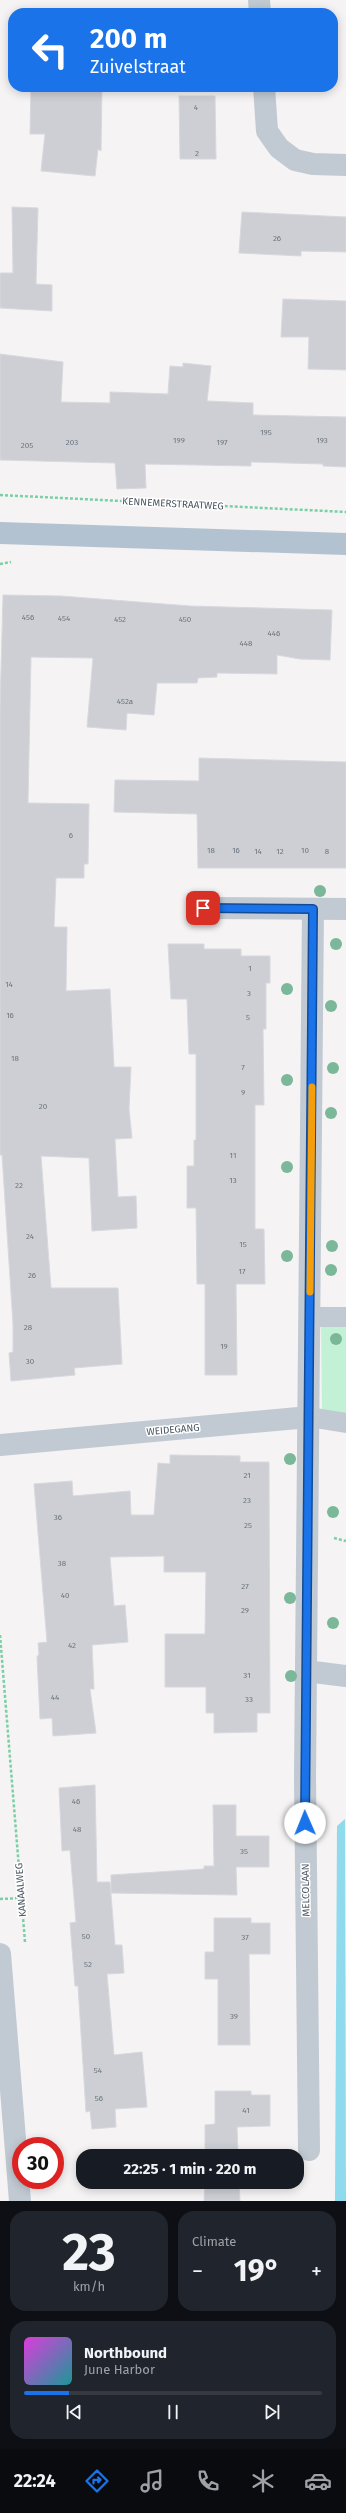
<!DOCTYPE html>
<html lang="en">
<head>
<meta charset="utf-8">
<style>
	:root { --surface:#171b24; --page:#20242c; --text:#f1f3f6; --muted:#9ea1a6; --line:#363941; --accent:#1a73e8 }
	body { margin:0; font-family:"Fira Sans",sans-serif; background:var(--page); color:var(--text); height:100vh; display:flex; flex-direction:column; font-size:15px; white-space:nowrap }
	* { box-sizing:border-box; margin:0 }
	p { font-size:13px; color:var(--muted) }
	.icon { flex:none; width:22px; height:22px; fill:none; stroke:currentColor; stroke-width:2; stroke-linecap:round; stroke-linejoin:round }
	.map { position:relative; height:2201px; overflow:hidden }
	.side { display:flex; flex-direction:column; gap:10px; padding:10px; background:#0d0f14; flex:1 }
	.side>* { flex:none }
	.hud { position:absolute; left:8px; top:8px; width:330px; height:84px; border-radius:16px; box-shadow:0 2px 10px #0003; background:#1a73e8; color:#fff; overflow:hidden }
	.speed { position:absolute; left:12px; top:2137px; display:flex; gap:8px; font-size:20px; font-weight:700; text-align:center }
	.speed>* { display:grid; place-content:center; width:52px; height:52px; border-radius:50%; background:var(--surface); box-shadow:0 2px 10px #0003; line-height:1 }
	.speed .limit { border:6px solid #d22; background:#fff; color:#111 }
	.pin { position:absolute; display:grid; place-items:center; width:34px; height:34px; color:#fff; margin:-17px; border-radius:8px; box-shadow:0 2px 6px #0006 }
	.me { position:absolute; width:44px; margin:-22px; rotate:359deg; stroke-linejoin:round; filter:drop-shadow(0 0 3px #0008) }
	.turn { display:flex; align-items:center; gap:14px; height:84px; padding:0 16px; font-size:18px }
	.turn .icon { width:52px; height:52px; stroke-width:2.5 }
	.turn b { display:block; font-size:28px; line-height:34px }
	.big { font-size:30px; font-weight:700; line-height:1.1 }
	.side .tile { flex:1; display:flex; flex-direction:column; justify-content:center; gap:6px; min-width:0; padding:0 14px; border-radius:16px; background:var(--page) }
	.side .dial { align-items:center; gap:0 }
	.dial b { font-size:52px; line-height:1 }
	.song { display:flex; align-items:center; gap:12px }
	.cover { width:48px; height:48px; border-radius:6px; background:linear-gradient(135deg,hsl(300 70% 55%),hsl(180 70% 35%)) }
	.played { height:4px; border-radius:2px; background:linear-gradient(90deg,var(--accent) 15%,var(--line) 15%) }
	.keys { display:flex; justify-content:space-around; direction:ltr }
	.heat { display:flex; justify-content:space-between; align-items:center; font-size:22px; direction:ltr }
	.side .tiles { flex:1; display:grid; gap:10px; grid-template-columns:1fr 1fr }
	.tile:last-child { grid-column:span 2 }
	.trip { position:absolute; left:76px; top:2149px; width:228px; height:40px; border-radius:16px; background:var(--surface); box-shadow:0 2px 10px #0003; font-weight:700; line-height:40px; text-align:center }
	.dock { display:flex; height:64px; justify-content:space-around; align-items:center; background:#090b0e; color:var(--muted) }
	.dock .icon { width:28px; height:28px }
	.dock .active { color:var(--accent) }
	.dock b { font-size:18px; color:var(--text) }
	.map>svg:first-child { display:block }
	.green { fill:#c3f1d5 }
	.water { fill:#90daee }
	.building { fill:#cdcfd5; stroke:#d7d9de }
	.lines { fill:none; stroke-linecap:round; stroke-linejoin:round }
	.path { stroke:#7ad0a6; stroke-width:2.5; stroke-dasharray:3 2; stroke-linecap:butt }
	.pedestrian { stroke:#c1cad2; stroke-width:20 }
	.minor { stroke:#c1cad2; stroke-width:22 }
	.tertiary { stroke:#c1cad2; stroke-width:22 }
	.primary { stroke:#b3c2d1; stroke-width:22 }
	.tree { fill:#7bb799 }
	.route-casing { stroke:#114b97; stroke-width:10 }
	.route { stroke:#1a73e8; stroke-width:7 }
	.slow { stroke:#f59e0b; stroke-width:7 }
	.labels { text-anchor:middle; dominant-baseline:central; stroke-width:3; stroke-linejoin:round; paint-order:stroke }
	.number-label { font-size:8px; fill:#6b747e }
	.street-label { font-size:10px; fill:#4a5661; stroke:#fff }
</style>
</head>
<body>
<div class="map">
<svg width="346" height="2201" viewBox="0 0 346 2201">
	<rect width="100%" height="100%" fill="#f5f3f3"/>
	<!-- green -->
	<polygon class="green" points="321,1321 346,1321 346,1418 322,1414"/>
	<!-- water -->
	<polygon class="water" points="345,1819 346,2201 335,2201 337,1826"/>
	<!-- building -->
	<g class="building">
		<polygon points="31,87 102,87 101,151 98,149 95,176 41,171 45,134 30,134"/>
		<polygon points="179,96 215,96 216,159 180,159"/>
		<polygon points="12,207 38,208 36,284 52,285 52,311 0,308 0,273 13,273"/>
		<polygon points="242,212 346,217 346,252 301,251 301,256 239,253"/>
		<polygon points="283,299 346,301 346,370 308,369 309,337 281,337"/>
		<polygon points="0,354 63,362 61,402 110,403 110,392 168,394 170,366 183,367 183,363 211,366 207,401 253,403 253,415 346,417 346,467 323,466 323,464 251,462 251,466 145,464 146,488 117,489 115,463 0,460"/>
		<polygon points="3,595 61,596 190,606 332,610 330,660 300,659 277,655 277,674 217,673 217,677 198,678 197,683 157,683 154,715 127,713 126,730 87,727 93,658 31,657 28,803 89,804 88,864 84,864 84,878 56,878 54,927 67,927 66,991 110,989 114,1067 131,1067 129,1109 132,1138 115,1139 118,1197 136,1196 137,1228 92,1231 89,1158 41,1156 51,1288 118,1288 122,1364 74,1368 75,1375 11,1381 9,1353 13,1352 13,1324 2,1155 0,1155 0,708"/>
		<polygon points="199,758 346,762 346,868 198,868 197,814 114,812 115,780 199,781"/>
		<polygon points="168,944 204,944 204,949 241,949 241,956 270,956 270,983 266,983 266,1029 263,1029 264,1105 255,1105 255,1229 264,1229 265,1284 236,1284 237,1375 205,1375 205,1284 197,1284 196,1208 187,1208 187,1166 194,1166 194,1140 196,1140 196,1054 189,1054 187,999 171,999"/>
		<polygon points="170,1455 240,1456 240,1462 269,1462 270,1713 257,1713 257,1732 214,1733 214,1713 206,1713 206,1687 165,1687 165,1634 205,1634 206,1572 164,1572 164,1556 110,1557 114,1606 125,1605 128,1642 92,1645 94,1689 90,1689 96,1733 53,1736 52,1718 40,1719 37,1657 39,1654 38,1643 47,1642 34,1484 72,1481 73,1496 130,1491 131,1515 154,1515 158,1463 170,1464"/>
		<polygon points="95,1785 97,1882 110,1882 115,1945 122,1945 124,1973 107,1974 114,2055 142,2052 147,2107 115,2109 116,2127 92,2129 90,2111 86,2112 78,1986 75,1986 70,1923 76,1922 70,1850 62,1851 59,1788"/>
		<polygon points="213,1805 236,1805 236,1836 269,1836 269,1867 236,1867 237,1895 111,1893 111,1875 204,1869 204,1866 214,1866"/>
		<polygon points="214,1918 251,1918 251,1923 270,1923 270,1954 249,1954 250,2045 218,2045 218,1979 205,1979 205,1952 214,1952"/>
		<polygon points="215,2091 251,2091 251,2095 270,2095 270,2126 237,2127 238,2156 205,2156 205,2125 215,2124"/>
		<polygon points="205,2182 239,2182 240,2201 204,2201"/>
	</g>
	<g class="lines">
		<!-- path -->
		<g class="path">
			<polyline points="0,495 346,512"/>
			<polyline points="0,564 11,562"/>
			<polyline points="334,1538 346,1541"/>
			<polyline points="0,1635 25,1942"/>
			<polyline points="0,1899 22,1898"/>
		</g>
		<!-- pedestrian -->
		<g class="pedestrian">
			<polyline points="309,1317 346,1317"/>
			<polyline points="309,1417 346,1423"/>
		</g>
		<!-- minor -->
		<g class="minor">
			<polyline points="259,0 260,13"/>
			<polyline points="264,87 267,131 279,148 295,160 313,164 346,165"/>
			<polyline points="203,908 346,909"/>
			<polyline points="0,1445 309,1417"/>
			<polyline points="306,1671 346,1676"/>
			<polyline points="309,2150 305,1777 313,909"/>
		</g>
		<!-- tertiary -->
		<polyline class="tertiary" points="0,1954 20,2201"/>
		<!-- primary -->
		<polyline class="primary" points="0,533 346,544"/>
	</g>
	<!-- trees -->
	<g class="tree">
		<circle cx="320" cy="891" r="6"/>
		<circle cx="336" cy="944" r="6"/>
		<circle cx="287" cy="989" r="6"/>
		<circle cx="331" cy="1006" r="6"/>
		<circle cx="333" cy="1068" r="6"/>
		<circle cx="287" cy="1080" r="6"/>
		<circle cx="331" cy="1113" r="6"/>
		<circle cx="287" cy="1167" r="6"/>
		<circle cx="332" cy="1246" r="6"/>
		<circle cx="287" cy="1256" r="6"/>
		<circle cx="331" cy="1270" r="6"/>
		<circle cx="336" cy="1339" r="6"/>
		<circle cx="290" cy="1459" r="6"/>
		<circle cx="333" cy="1512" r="6"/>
		<circle cx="290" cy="1598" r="6"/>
		<circle cx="333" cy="1623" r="6"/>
		<circle cx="291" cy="1676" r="6"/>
	</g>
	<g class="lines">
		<defs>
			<polyline id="route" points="203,908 313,909 305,1823"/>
		</defs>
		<!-- route casing -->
		<use href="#route" class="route-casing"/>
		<!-- route -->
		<use href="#route" class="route"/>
		<!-- slow -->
		<polyline class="slow" points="310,1292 312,1087"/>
	</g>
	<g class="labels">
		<!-- number labels -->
		<g class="number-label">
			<text x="196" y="107">4</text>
			<text x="197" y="153">2</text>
			<text x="277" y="238">26</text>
			<text x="266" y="432">195</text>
			<text x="179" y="440">199</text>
			<text x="322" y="440">193</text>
			<text x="72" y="442">203</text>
			<text x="222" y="442">197</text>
			<text x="27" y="445">205</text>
			<text x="28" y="617">456</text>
			<text x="64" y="618">454</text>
			<text x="120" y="619">452</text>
			<text x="185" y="619">450</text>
			<text x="274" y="633">446</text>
			<text x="246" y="643">448</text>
			<text x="125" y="701">452a</text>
			<text x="71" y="835">6</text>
			<text x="211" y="850">18</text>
			<text x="236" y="850">16</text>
			<text x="305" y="850">10</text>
			<text x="258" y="851">14</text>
			<text x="280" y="851">12</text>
			<text x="327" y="851">8</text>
			<text x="250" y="968">1</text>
			<text x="9" y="984">14</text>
			<text x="249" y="993">3</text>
			<text x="10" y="1015">16</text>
			<text x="248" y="1017">5</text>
			<text x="15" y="1058">18</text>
			<text x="243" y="1067">7</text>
			<text x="243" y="1092">9</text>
			<text x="43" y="1106">20</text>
			<text x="233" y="1155">11</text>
			<text x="233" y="1180">13</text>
			<text x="19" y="1185">22</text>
			<text x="30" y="1236">24</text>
			<text x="243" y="1244">15</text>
			<text x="242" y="1271">17</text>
			<text x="32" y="1275">26</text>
			<text x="28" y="1327">28</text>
			<text x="224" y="1346">19</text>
			<text x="30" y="1361">30</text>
			<text x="247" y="1475">21</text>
			<text x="247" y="1500">23</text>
			<text x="58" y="1517">36</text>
			<text x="248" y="1525">25</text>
			<text x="62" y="1563">38</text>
			<text x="245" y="1586">27</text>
			<text x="65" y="1595">40</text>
			<text x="245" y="1610">29</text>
			<text x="72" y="1645">42</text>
			<text x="247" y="1675">31</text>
			<text x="55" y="1697">44</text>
			<text x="249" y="1699">33</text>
			<text x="76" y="1801">46</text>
			<text x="77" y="1829">48</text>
			<text x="244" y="1851">35</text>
			<text x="86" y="1936">50</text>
			<text x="245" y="1937">37</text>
			<text x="88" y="1964">52</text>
			<text x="234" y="2016">39</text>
			<text x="98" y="2070">54</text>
			<text x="99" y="2098">56</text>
			<text x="246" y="2110">41</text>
		</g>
		<!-- street labels -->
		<g class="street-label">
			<text transform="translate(173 504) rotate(3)">KENNEMERSTRAATWEG</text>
			<text transform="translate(173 1430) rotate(-5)">WEIDEGANG</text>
			<text transform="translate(21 1890) rotate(-94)">KANAALWEG</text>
			<text transform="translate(306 1890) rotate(-91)">MELCOLAAN</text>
		</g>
	</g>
</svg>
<div class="speed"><div class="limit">30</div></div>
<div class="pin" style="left:203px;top:908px;background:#d93025"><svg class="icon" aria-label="arrive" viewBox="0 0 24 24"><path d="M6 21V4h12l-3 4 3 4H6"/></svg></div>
<svg class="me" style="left:305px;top:1823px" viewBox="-20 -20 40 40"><circle r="19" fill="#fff"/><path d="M0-13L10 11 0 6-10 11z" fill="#1a73e8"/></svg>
<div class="trip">22:25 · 1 min · 220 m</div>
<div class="hud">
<div class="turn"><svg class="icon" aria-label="left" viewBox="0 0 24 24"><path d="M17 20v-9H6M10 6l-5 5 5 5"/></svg><div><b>200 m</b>Zuivelstraat</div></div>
</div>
</div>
<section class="side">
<div class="tiles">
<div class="tile dial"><b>23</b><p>km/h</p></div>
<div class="tile"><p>Climate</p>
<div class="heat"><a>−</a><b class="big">19°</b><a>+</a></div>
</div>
<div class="tile">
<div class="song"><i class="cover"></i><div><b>Northbound</b><p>June Harbor</p></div></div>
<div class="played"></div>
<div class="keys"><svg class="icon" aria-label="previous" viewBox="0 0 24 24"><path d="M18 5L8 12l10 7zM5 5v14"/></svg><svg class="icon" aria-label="pause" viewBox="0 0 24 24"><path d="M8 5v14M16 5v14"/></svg><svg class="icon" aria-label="next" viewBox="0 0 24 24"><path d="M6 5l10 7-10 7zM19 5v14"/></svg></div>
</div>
</div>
</section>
<nav class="dock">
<b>22:24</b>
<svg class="icon active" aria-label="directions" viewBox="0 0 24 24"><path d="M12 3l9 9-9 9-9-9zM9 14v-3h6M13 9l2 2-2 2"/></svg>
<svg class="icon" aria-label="music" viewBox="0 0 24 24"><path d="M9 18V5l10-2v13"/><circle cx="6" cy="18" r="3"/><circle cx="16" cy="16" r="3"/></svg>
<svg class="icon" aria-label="phone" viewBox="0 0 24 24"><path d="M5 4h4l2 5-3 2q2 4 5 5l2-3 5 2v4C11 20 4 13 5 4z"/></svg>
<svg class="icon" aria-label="climate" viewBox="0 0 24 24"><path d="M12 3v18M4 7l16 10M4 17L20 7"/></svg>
<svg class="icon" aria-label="car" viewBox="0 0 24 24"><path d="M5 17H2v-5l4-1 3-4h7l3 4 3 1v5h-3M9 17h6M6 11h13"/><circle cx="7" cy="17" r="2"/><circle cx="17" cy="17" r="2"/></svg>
</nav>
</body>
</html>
